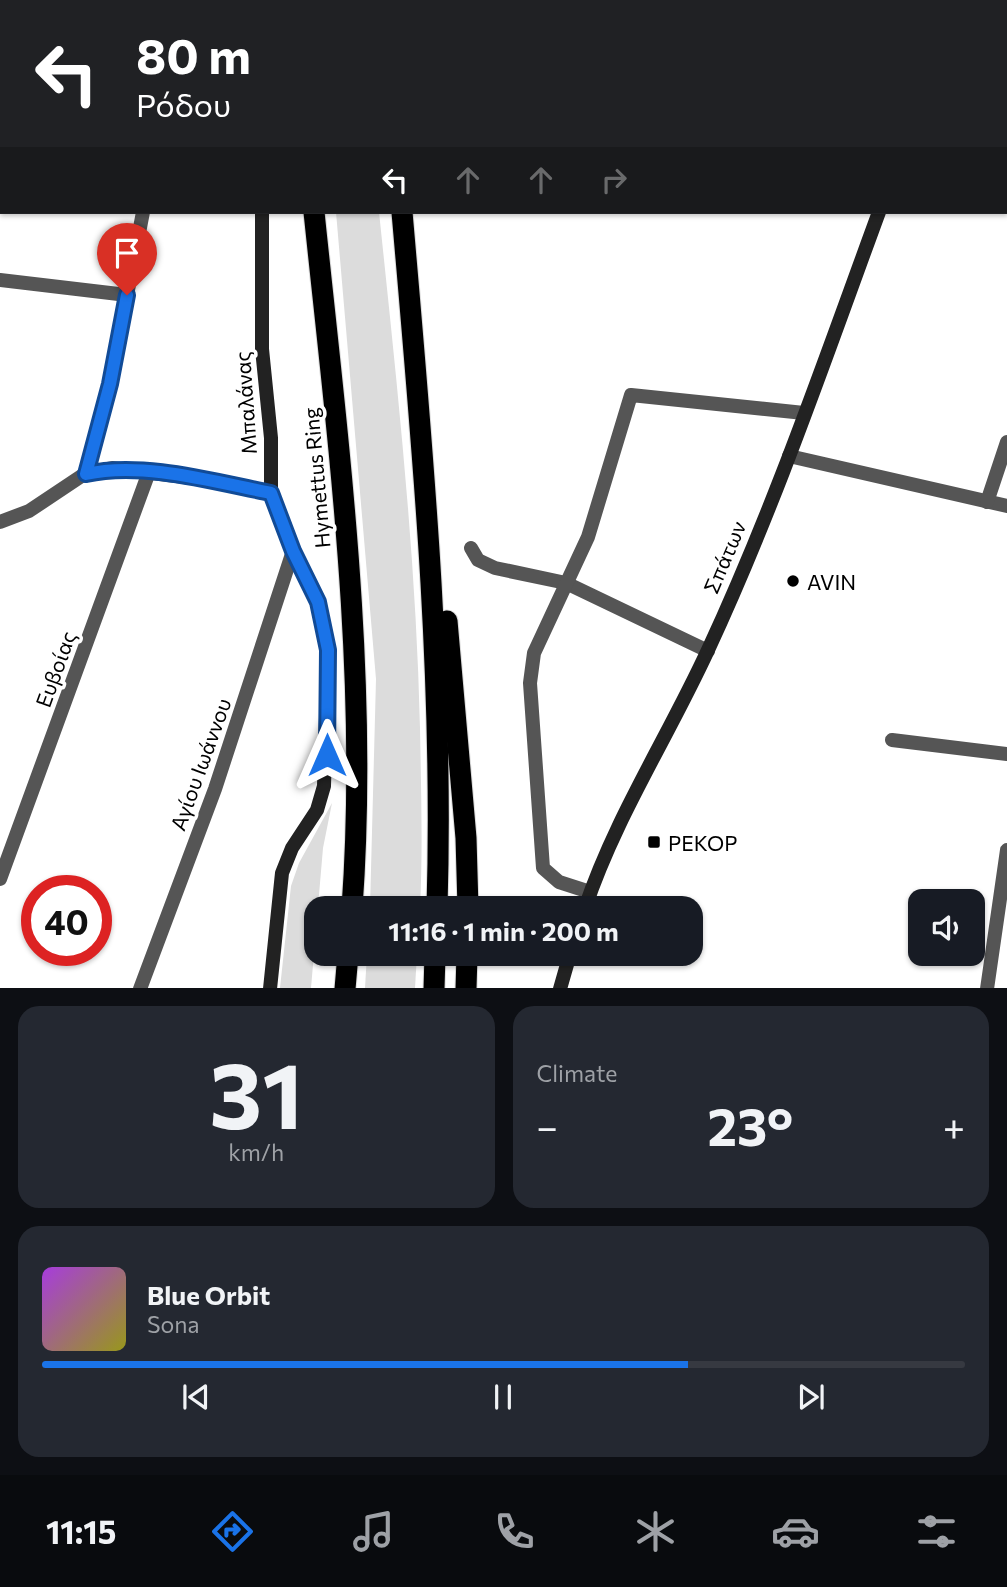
<!DOCTYPE html>
<html lang="en">
<head>
<meta charset="utf-8">
<style>
	:root { --surface:#171b24; --page:#242831; --text:#f1f3f6; --muted:#9ea1a6; --line:#363941; --accent:#1a73e8 }
	body { margin:0; font-family:Commissioner,sans-serif; background:var(--page); color:var(--text); height:100vh; display:flex; flex-direction:column; font-size:26px; white-space:nowrap }
	* { box-sizing:border-box; margin:0 }
	p { font-size:23px; color:var(--muted) }
	.icon { flex:none; width:38px; height:38px; fill:none; stroke:currentColor; stroke-width:2; stroke-linecap:round; stroke-linejoin:round }
	.map { position:relative; height:988px; overflow:hidden }
	.panel { display:flex; flex-direction:column; gap:18px; padding:18px; background:#0d0f14; flex:1 }
	.panel>* { flex:none }
	.banner { position:absolute; left:0px; top:0px; width:1008px; height:214px; box-shadow:0 2px 5px #0004; background:#202124; color:#fff; overflow:hidden }
	.controls { position:absolute; left:908px; top:889px; display:grid; gap:14px }
	.controls a { display:grid; place-items:center; width:77px; height:77px; border-radius:14px; background:var(--surface); box-shadow:0 2px 5px #0004; font-size:35px }
	.speed { position:absolute; left:21px; top:875px; display:flex; gap:14px; font-size:35px; font-weight:700; text-align:center }
	.speed>* { display:grid; place-content:center; width:91px; height:91px; border-radius:50%; background:var(--surface); box-shadow:0 2px 5px #0004; line-height:1 }
	.speed .limit { border:10px solid #d22; background:#fff; color:#111 }
	.pin { position:absolute; display:grid; place-items:center; width:60px; height:60px; color:#fff; margin:-72px -30px; border-radius:50% 50% 50% 0; rotate:-45deg; box-shadow:0 0 7px #0007 }
	.pin .icon { rotate:45deg }
	.me { position:absolute; width:77px; margin:-38px; rotate:0deg; stroke-linejoin:round; filter:drop-shadow(0 0 5px #0008) }
	.turn { display:flex; align-items:center; gap:24px; height:147px; padding:0 21px; font-size:32px }
	.turn .icon { width:91px; height:91px; stroke-width:2.5 }
	.turn b { display:block; font-size:49px; line-height:60px }
	.lanes { display:flex; align-items:center; height:66px; padding:0 21px; background:#0003; justify-content:center; gap:35px; direction:ltr }
	.lanes .off { opacity:.35 }
	.big { font-size:52px; font-weight:700; line-height:1.1 }
	.panel .widget { flex:1; display:flex; flex-direction:column; justify-content:center; gap:10px; min-width:0; padding:0 24px; border-radius:21px; background:var(--page) }
	.panel .dial { align-items:center; gap:0 }
	.dial b { font-size:91px; line-height:1 }
	.song { display:flex; align-items:center; gap:21px }
	.cover { width:84px; height:84px; border-radius:10px; background:linear-gradient(135deg,hsl(280 70% 55%),hsl(60 70% 35%)) }
	.played { height:7px; border-radius:4px; background:linear-gradient(90deg,var(--accent) 70%,var(--line) 70%) }
	.keys { display:flex; justify-content:space-around; direction:ltr }
	.heat { display:flex; justify-content:space-between; align-items:center; font-size:38px; direction:ltr }
	.panel .tiles { flex:1; display:grid; gap:18px; grid-template-columns:1fr 1fr }
	.widget:last-child { grid-column:span 2 }
	.trip { position:absolute; left:304px; top:896px; width:399px; height:70px; border-radius:21px; background:var(--surface); box-shadow:0 2px 5px #0004; font-weight:700; line-height:70px; text-align:center }
	.tab-bar { display:flex; height:112px; justify-content:space-around; align-items:center; background:#090b0e; color:var(--muted) }
	.tab-bar .icon { width:49px; height:49px }
	.tab-bar .active { color:var(--accent) }
	.tab-bar b { font-size:32px; color:var(--text) }
	.map>svg:first-child { display:block }
	.green { fill:#dcdcdc }
	.lines { fill:none; stroke-linecap:round; stroke-linejoin:round }
	.highway-casing { stroke:#dbdbdb; stroke-width:23 }
	.street { stroke:#555; stroke-width:14 }
	.secondary { stroke:#222; stroke-width:14 }
	.highway { stroke:#000; stroke-width:21 }
	.route-casing { stroke:#114b97; stroke-width:18 }
	.route { stroke:#1a73e8; stroke-width:12 }
	.poi-dot { fill:#000; stroke:#fff; stroke-width:2.5 }
	.labels { text-anchor:middle; dominant-baseline:central; stroke-width:7; stroke-linejoin:round; paint-order:stroke }
	.street-label { font-size:21px; fill:#000; stroke:#fff }
	.poi-label { font-size:21px; fill:#000; stroke:#fff; text-anchor:start }
</style>
</head>
<body>
<div class="map">
<svg width="1007" height="989" viewBox="0 0 1007 989">
	<rect width="100%" height="100%" fill="#fff"/>
	<!-- green -->
	<g class="green">
		<path d="M336 212H379C397 384 416 555 420 728 421 789 423 848 420 908H370L376 679Z"/>
		<polygon points="332,803 323,848 311,988 280,988 291,886 299,863"/>
		<polygon points="367,954 417,954 415,988 365,988"/>
	</g>
	<g class="lines">
		<defs>
			<g id="highway">
				<polyline points="291,0 292,2"/>
				<polyline points="382,0 382,2"/>
				<path d="M314 212C338 443 369 675 352 908"/>
				<path d="M402 212C422 444 444 675 437 908"/>
				<polyline points="447,621 466,838 468,908"/>
				<polyline points="345,989 348,954"/>
				<polyline points="434,989 435,954"/>
				<polyline points="466,989 467,954"/>
			</g>
		</defs>
		<!-- highway casing -->
		<use href="#highway" class="highway-casing"/>
		<!-- street -->
		<g class="street">
			<polyline points="148,0 148,2"/>
			<polyline points="476,0 476,2"/>
			<polyline points="0,280 127,295"/>
			<polyline points="789,456 1007,506"/>
			<polyline points="86,473 110,384 143,212"/>
			<polyline points="987,502 1007,442"/>
			<polyline points="0,522 29,511 86,473 112,468 200,479 271,493"/>
			<polyline points="471,548 478,560 495,568 566,583 708,651"/>
			<polyline points="892,740 1007,754"/>
			<polyline points="0,879 149,472"/>
			<polyline points="590,892 559,882 543,868 530,683 534,653 588,537 631,395 804,413"/>
			<polyline points="140,989 215,789 293,551"/>
			<polyline points="987,989 1007,850"/>
		</g>
		<!-- secondary -->
		<g class="secondary">
			<polyline points="264,0 264,2"/>
			<polyline points="958,2 959,0"/>
			<polyline points="262,212 262,349 271,438 271,493 293,551 318,602 328,650 324,786 317,810 292,848 282,873 270,989"/>
			<path d="M585 908C615 818 668 737 708 650 774 508 825 359 879 212"/>
			<polyline points="560,989 570,954"/>
		</g>
		<!-- highway -->
		<use href="#highway" class="highway"/>
	</g>
	<g class="lines">
		<defs>
			<path id="route" d="M127 295 110 384 86 474C142 461 215 482 271 493L293 551 318 602 328 650 327 755"/>
		</defs>
		<!-- route casing -->
		<use href="#route" class="route-casing"/>
		<!-- route -->
		<use href="#route" class="route"/>
	</g>
	<!-- markers -->
	<g class="poi-dot">
		<circle cx="793" cy="581" r="7"/>
		<rect x="647" y="835" width="14" height="14" rx="3.5"/>
	</g>
	<g class="labels">
		<!-- street labels -->
		<g class="street-label">
			<text transform="translate(245 403) rotate(-94)">Μπαλάνας</text>
			<text transform="translate(316 478) rotate(-95)">Hymettus Ring</text>
			<text transform="translate(724 557) rotate(-67)">Σπάτων</text>
			<text transform="translate(55 669) rotate(-70)">Ευβοίας</text>
			<text transform="translate(200 764) rotate(-70)">Αγίου Ιωάννου</text>
		</g>
		<!-- poi labels -->
		<g class="poi-label">
			<text x="807" y="581">AVIN</text>
			<text x="668" y="842">ΡΕΚΟΡ</text>
		</g>
	</g>
</svg>
<div class="controls">
<a><svg class="icon" aria-label="sound" viewBox="0 0 24 24"><path d="M4 9h4l5-4v14l-5-4H4zM17 9q2 3 0 6"/></svg></a>
</div>
<div class="speed"><div class="limit">40</div></div>
<div class="pin" style="left:127px;top:295px;background:#d93025"><svg class="icon" aria-label="arrive" viewBox="0 0 24 24"><path d="M6 21V4h12l-3 4 3 4H6"/></svg></div>
<svg class="me" style="left:327px;top:755px" viewBox="-20 -20 40 40"><path d="M0-17L14 15 0 8-14 15z" fill="#1a73e8" stroke="#fff" stroke-width="4"/></svg>
<div class="trip">11:16 · 1 min · 200 m</div>
<div class="banner">
<div class="turn"><svg class="icon" aria-label="left" viewBox="0 0 24 24"><path d="M17 20v-9H6M10 6l-5 5 5 5"/></svg><div><b>80 m</b>Ρόδου</div></div>
<div class="lanes"><svg class="icon" aria-label="left" viewBox="0 0 24 24"><path d="M17 20v-9H6M10 6l-5 5 5 5"/></svg><svg class="icon off" aria-label="ahead" viewBox="0 0 24 24"><path d="M12 20V5M6 11l6-6 6 6"/></svg><svg class="icon off" aria-label="ahead" viewBox="0 0 24 24"><path d="M12 20V5M6 11l6-6 6 6"/></svg><svg class="icon off" aria-label="right" viewBox="0 0 24 24"><path d="M7 20v-9h11M14 6l5 5-5 5"/></svg></div>
</div>
</div>
<section class="panel">
<div class="tiles">
<div class="widget dial"><b>31</b><p>km/h</p></div>
<div class="widget"><p>Climate</p>
<div class="heat"><a>−</a><b class="big">23°</b><a>+</a></div>
</div>
<div class="widget">
<div class="song"><i class="cover"></i><div><b>Blue Orbit</b><p>Sona</p></div></div>
<div class="played"></div>
<div class="keys"><svg class="icon" aria-label="previous" viewBox="0 0 24 24"><path d="M18 5L8 12l10 7zM5 5v14"/></svg><svg class="icon" aria-label="pause" viewBox="0 0 24 24"><path d="M8 5v14M16 5v14"/></svg><svg class="icon" aria-label="next" viewBox="0 0 24 24"><path d="M6 5l10 7-10 7zM19 5v14"/></svg></div>
</div>
</div>
</section>
<nav class="tab-bar">
<b>11:15</b>
<svg class="icon active" aria-label="directions" viewBox="0 0 24 24"><path d="M12 3l9 9-9 9-9-9zM9 14v-3h6M13 9l2 2-2 2"/></svg>
<svg class="icon" aria-label="music" viewBox="0 0 24 24"><path d="M9 18V5l10-2v13"/><circle cx="6" cy="18" r="3"/><circle cx="16" cy="16" r="3"/></svg>
<svg class="icon" aria-label="phone" viewBox="0 0 24 24"><path d="M5 4h4l2 5-3 2q2 4 5 5l2-3 5 2v4C11 20 4 13 5 4z"/></svg>
<svg class="icon" aria-label="climate" viewBox="0 0 24 24"><path d="M12 3v18M4 7l16 10M4 17L20 7"/></svg>
<svg class="icon" aria-label="car" viewBox="0 0 24 24"><path d="M5 17H2v-5l4-1 3-4h7l3 4 3 1v5h-3M9 17h6M6 11h13"/><circle cx="7" cy="17" r="2"/><circle cx="17" cy="17" r="2"/></svg>
<svg class="icon" aria-label="filters" viewBox="0 0 24 24"><path d="M4 7h16M4 17h16"/><circle cx="9" cy="7" r="2"/><circle cx="15" cy="17" r="2"/></svg>
</nav>
</body>
</html>
